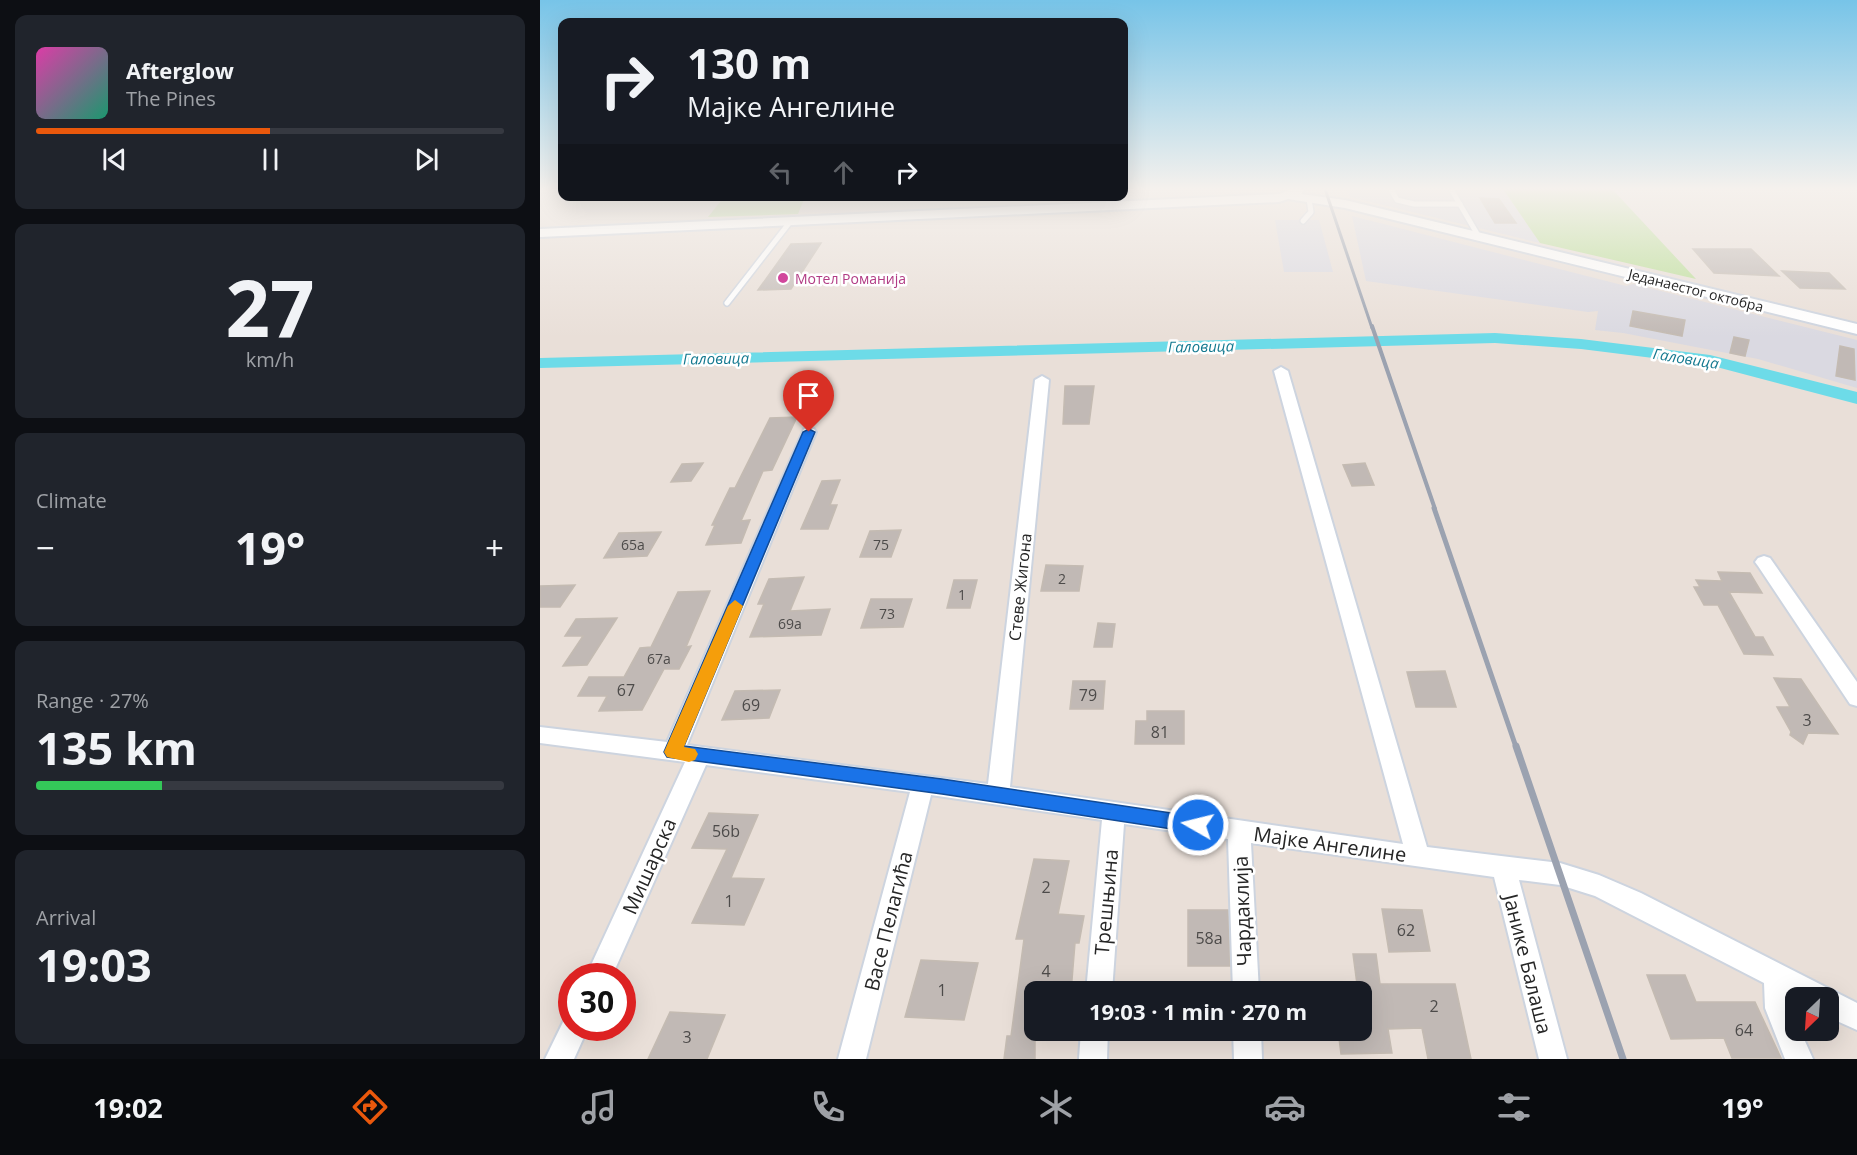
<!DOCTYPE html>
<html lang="en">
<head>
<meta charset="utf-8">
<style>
	:root { --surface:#171b24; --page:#20242c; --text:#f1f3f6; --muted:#9ea1a6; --line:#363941; --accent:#ea580c }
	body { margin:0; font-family:"Open Sans",sans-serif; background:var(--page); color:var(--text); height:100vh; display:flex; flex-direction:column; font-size:22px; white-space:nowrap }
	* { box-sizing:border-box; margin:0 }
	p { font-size:20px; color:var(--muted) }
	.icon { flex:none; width:33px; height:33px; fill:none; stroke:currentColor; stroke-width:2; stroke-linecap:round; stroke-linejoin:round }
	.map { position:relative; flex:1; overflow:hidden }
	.panel { display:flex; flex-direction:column; gap:15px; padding:15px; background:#0d0f14; width:540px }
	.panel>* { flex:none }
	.top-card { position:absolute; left:18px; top:18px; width:570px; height:183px; border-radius:12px; box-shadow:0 6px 24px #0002; background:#171b24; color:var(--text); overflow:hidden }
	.needle { width:39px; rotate:205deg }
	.controls { position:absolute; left:1245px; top:987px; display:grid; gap:12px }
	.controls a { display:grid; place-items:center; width:54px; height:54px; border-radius:12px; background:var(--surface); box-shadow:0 6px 24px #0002; font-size:30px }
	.speed { position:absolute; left:18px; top:963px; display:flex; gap:12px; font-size:30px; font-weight:700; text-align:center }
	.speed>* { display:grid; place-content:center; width:78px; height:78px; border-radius:50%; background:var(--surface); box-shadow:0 6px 24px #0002; line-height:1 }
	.speed .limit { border:9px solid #d22; background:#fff; color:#111 }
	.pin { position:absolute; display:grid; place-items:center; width:51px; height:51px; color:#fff; margin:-62px -26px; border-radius:50% 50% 50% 0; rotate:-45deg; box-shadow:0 0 6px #0007 }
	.pin .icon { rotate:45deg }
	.me { position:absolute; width:66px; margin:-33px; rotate:278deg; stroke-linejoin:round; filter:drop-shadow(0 0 4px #0008) }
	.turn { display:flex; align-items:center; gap:21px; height:126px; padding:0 30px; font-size:27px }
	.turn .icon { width:78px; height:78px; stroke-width:2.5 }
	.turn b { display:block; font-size:42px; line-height:51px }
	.lanes { display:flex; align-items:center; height:57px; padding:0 30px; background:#0003; justify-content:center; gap:30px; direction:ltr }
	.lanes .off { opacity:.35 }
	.big { font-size:45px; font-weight:700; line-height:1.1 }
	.panel .widget { flex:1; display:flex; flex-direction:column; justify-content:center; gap:9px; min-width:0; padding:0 21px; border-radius:12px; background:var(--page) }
	.panel .dial { align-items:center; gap:0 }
	.dial b { font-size:78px; line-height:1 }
	.song { display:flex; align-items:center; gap:18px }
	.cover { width:72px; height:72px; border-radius:9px; background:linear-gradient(135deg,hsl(320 70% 55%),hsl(160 70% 35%)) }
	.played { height:6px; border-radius:3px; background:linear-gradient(90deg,var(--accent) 50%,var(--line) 50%) }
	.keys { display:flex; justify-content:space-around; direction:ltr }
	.heat { display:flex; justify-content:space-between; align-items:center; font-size:33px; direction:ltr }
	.charge { height:9px; border-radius:4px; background:linear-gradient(90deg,#34c759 27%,var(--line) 0) }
	.trip { position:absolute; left:484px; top:981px; width:348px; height:60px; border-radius:12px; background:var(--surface); box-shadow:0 6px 24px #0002; font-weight:700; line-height:60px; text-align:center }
	.tab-bar { display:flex; height:96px; justify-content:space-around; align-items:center; background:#090b0e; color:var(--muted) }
	.tab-bar .icon { width:42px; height:42px }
	.tab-bar .on { color:var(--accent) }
	.tab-bar b { font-size:27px; color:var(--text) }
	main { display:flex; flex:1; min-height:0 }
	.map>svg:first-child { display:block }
	.industrial { fill:#dad9e1 }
	.green { fill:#bade96 }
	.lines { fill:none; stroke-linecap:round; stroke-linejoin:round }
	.canal { fill:#6ddbe8; fill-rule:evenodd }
	.building { fill:#c1b9b5; stroke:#c4bbb2; stroke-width:1.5 }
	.lane-casing { stroke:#cdd4df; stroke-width:8 }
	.street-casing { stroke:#cdd4df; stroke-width:4 }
	.secondary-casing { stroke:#cdd4df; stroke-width:4 }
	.lane { stroke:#fff; stroke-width:5 }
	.street { fill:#fff; fill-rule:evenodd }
	.secondary { fill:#fff; fill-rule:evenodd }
	.rail-far3 { stroke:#9ba2b0; stroke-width:3 }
	.rail-far2 { stroke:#9ba2b0; stroke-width:4 }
	.rail-far1 { stroke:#9ba2b0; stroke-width:5 }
	.rail { stroke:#9ba2b0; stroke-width:7 }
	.route { fill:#1a73e8; stroke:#114b97; stroke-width:1.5 }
	.slow { fill:#f59e0b }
	.hotel-dot { fill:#d1479c; stroke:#fff; stroke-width:2 }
	.labels { text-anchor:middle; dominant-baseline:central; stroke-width:5; stroke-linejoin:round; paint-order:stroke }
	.far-hotel-label { font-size:14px; fill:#b23c85; stroke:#fff; text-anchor:start }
	.far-street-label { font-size:14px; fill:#262626; stroke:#fff }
	.number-label { font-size:14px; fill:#4d4b4a }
	.far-water-label { font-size:15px; font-style:italic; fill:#12788f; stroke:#fff }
	.street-label { font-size:16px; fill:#262626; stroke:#fff }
	.near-number-label { font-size:16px; fill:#4d4b4a }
	.near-street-label { font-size:20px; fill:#262626; stroke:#fff }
</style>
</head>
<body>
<main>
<section class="panel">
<div class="widget">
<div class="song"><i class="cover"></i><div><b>Afterglow</b><p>The Pines</p></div></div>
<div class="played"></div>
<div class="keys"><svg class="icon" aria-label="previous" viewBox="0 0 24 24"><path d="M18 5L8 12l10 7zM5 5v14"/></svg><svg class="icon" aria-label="pause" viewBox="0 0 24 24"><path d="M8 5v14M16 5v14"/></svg><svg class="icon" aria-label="next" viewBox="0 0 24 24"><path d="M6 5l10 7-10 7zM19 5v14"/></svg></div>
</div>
<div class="widget dial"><b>27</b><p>km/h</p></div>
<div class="widget"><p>Climate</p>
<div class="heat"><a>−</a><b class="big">19°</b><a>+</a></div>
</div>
<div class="widget"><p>Range · 27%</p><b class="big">135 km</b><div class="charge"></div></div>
<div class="widget"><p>Arrival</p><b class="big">19:03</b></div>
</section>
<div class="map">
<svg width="1317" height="1059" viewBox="0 0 1317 1059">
	<rect width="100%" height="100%" fill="#e9dfd8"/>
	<!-- industrial -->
	<g class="industrial">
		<polygon points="806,189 963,189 1000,243 810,197"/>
		<polygon points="812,216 1086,286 1093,284 1317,340 1317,388 1218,359 1083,333 1055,330 1058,311 1048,312 826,281"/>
		<polygon points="735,220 779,220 793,272 744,272"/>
	</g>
	<!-- green -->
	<g class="green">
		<polygon points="963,189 1072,189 1156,279 1000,243"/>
		<polygon points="184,197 184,196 265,197 258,214 168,217"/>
	</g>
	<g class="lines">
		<!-- canal -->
		<polygon class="canal" points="955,333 1041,339 1170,355 1317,392 1317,404 1169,365 1041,349 955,343 0,368 0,358"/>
	</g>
	<!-- building -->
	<g class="building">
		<polygon points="940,198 959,199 976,223 955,223"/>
		<polygon points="281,243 251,289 218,290 251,244"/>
		<polygon points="1153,249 1211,249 1239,276 1174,273"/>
		<polygon points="1242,271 1289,273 1305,289 1260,288"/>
		<polygon points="1093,311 1145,320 1142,336 1090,326"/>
		<polygon points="1194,337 1209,340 1205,356 1190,353"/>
		<polygon points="1300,346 1314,349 1315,380 1296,376"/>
		<polygon points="525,386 554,386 549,424 523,424"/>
		<polygon points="257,417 232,470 223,471 201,521 210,520 201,543 166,545 175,525 172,525 190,488 195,488 230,418"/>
		<polygon points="163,463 151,481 131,482 142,464"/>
		<polygon points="825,463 834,485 812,486 803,465"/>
		<polygon points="300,480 290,505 297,505 288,529 261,529 282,481"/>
		<polygon points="361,530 351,557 320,557 330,531"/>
		<polygon points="121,532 107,556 64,558 79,533"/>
		<polygon points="506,565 543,566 539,591 501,591"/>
		<polygon points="1178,572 1210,573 1222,593 1189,592 1215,637 1223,637 1233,655 1204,654 1178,605 1164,605 1154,587 1160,587 1156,580 1182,581"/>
		<polygon points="264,577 250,611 290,609 281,635 210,637 224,604 218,604 229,579"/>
		<polygon points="414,580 437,580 430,608 407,608"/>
		<polygon points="35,585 20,607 0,607 0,586"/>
		<polygon points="170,591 146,647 151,646 139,669 124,669 102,710 59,711 67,696 38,696 49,677 84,677 100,648 111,647 138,592"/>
		<polygon points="331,599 372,599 363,627 321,628"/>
		<polygon points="77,618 47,665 23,666 43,636 25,636 36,619"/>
		<polygon points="558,623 575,624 572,647 554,647"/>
		<polygon points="905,671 916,707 876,707 867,672"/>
		<polygon points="1234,678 1261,679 1298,734 1268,733 1263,744 1250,735 1251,732 1237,707 1250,707"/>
		<polygon points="533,681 565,681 563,709 530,709"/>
		<polygon points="240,690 229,718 182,720 195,691"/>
		<polygon points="607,711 644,711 644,744 595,744 596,721 607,721"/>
		<polygon points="169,813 218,815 191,878 224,879 204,925 152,923 187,849 152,848"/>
		<polygon points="494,859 529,861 518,914 544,916 539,943 535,943 531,992 495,992 495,1059 464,1059 467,1036 471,1036 484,939 476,939"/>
		<polygon points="842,909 882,910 890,951 849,952"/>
		<polygon points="648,910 688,910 690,966 648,966"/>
		<polygon points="813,954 836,954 840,984 915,984 931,1059 888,1059 882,1028 848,1029 852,1053 801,1054 798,1030 822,1030 822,992 818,992"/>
		<polygon points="381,960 438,963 424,1020 365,1017"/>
		<polygon points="1107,975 1145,975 1156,1002 1215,1002 1241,1058 1192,1058 1184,1038 1131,1039"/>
		<polygon points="130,1012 185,1015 167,1059 108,1059"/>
	</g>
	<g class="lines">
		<defs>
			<g id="lane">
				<polyline points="851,189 857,200 874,204 920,204"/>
				<polyline points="911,189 939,237"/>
				<polyline points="763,221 771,212 769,199"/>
				<polyline points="187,303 250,222"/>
			</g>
			<g id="street">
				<polygon points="741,367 748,371 887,847 1020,863 1059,875 1101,893 1317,1003 1317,1030 1288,1017 1288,998 1256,998 1256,999 1249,996 1256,1030 1260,1030 1273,1059 1245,1059 1225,1008 1224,983 1055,896 1020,885 979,880 1027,1059 999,1059 954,877 711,843 719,992 693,992 688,839 584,824 572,992 546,992 562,820 391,795 326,1059 298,1059 370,792 166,765 72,976 46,976 145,762 0,743 0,727 127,742 264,429 274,429 276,432 147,745 448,784 495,380 502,376 509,380 470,787 863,844 734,371"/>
				<polygon points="1224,556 1230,558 1317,682 1317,706 1310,704 1218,566 1215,562 1218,558"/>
				<polygon points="32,1016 32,1028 48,1028 34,1059 5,1059 25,1018"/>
				<polygon points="541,1030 568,1030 567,1059 539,1059"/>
				<polygon points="693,1030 721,1030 722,1059 694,1059"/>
			</g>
			<polygon id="secondary" points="752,189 765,189 761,194 805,200 1317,324 1317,334 805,208 748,199 739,202 0,237 0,229 739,194"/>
		</defs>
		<!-- lane casing -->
		<use href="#lane" class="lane-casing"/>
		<!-- street casing -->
		<use href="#street" class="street-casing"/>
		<!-- secondary casing -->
		<use href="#secondary" class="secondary-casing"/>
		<!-- lane -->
		<use href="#lane" class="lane"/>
		<!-- street -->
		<use href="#street" class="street"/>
		<!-- secondary -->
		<use href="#secondary" class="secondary"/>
		<!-- rail-far3 -->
		<polyline class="rail-far3" points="785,189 832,328"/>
		<!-- rail-far2 -->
		<polyline class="rail-far2" points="832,326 895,509"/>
		<!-- rail-far1 -->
		<polyline class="rail-far1" points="894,508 976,747"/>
		<!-- rail -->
		<polyline class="rail" points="976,746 1083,1059"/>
	</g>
	<!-- sky -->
	<linearGradient id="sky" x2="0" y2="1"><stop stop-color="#77c4e8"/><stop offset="0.56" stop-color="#f5f1ed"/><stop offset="1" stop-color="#f5f1ed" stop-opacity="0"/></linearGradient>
	<rect width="1317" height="337" fill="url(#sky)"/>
	<!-- route -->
	<polygon class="route" points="269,429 275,432 144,746 402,779 658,817 665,819 668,825 665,831 658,833 402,794 127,757 124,752 263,432"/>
	<!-- slow -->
	<polygon class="slow" points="195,600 203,606 144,747 155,749 158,754 155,760 149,762 127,757 124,752 188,606"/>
	<!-- markers -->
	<circle class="hotel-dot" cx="243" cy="278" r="6"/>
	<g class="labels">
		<!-- far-hotel labels -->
		<g class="far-hotel-label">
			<text x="255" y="278">Мотел Романија</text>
		</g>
		<!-- far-street labels -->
		<g class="far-street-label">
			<text transform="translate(1156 290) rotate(14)">Једанаестог октобра</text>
		</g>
		<!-- number labels -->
		<g class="number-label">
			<text x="93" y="544">65a</text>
			<text x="341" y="544">75</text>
			<text x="522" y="578">2</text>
			<text x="422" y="594">1</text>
			<text x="347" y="613">73</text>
			<text x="250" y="623">69a</text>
			<text x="119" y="658">67a</text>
		</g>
		<!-- far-water labels -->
		<g class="far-water-label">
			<text transform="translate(661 346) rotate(-1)">Галовица</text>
			<text transform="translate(176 358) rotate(-1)">Галовица</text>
			<text transform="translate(1146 358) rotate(9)">Галовица</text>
		</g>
		<!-- street labels -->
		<g class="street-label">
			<text transform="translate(480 587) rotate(-84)">Стеве Жигона</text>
		</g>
		<!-- near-number labels -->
		<g class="near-number-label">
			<text x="86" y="690">67</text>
			<text x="548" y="695">79</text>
			<text x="211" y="705">69</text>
			<text x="1267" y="720">3</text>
			<text x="620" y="732">81</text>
			<text x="186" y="831">56b</text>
			<text x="506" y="887">2</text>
			<text x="189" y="901">1</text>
			<text x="866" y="930">62</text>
			<text x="669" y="938">58a</text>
			<text x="506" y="971">4</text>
			<text x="402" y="990">1</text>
			<text x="894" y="1006">2</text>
			<text x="1204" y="1030">64</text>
			<text x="147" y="1037">3</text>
		</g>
		<!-- near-street labels -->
		<g class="near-street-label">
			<text transform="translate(790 844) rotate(8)">Мајке Ангелине</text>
			<text transform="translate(109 866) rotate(-66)">Мишарска</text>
			<text transform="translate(566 902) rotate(-85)">Трешњина</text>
			<text transform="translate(702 911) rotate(-92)">Чардаклија</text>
			<text transform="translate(348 921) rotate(-76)">Васе Пелагића</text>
			<text transform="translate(988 964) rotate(76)">Јанике Балаша</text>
		</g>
	</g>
</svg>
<div class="controls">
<a><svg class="needle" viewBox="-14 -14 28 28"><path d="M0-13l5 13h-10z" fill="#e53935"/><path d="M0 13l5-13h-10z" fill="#9ea1a6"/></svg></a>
</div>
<div class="speed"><div class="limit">30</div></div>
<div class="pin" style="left:269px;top:432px;background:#d93025"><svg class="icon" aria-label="arrive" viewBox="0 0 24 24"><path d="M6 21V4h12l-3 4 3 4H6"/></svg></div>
<svg class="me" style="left:658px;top:825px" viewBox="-20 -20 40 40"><circle r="17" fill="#1a73e8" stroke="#fff" stroke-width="3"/><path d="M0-11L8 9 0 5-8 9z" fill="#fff"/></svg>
<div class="trip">19:03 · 1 min · 270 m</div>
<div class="top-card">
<div class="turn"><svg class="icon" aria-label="right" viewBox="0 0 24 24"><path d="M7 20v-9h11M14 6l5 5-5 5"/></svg><div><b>130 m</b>Мајке Ангелине</div></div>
<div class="lanes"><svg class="icon off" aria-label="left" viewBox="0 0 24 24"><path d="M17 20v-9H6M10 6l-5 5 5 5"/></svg><svg class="icon off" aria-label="ahead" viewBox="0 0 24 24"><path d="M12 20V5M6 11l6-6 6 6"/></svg><svg class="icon" aria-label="right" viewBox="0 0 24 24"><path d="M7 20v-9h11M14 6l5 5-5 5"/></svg></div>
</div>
</div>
</main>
<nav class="tab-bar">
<b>19:02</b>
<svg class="icon on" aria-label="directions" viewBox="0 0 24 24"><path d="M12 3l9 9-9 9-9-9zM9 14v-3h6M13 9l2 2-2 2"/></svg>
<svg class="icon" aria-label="music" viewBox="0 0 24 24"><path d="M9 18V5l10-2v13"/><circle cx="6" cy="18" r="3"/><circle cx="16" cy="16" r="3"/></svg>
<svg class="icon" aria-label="phone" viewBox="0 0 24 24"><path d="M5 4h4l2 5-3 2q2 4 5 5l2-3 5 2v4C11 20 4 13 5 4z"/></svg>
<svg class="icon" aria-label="climate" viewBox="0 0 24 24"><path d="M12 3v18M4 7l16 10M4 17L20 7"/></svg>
<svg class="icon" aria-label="car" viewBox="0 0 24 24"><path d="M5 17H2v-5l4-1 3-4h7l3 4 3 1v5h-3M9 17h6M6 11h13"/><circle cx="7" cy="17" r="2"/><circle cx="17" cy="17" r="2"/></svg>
<svg class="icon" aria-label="filters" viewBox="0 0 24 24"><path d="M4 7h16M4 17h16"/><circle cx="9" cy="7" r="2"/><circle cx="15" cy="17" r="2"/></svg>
<b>19°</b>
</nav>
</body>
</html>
